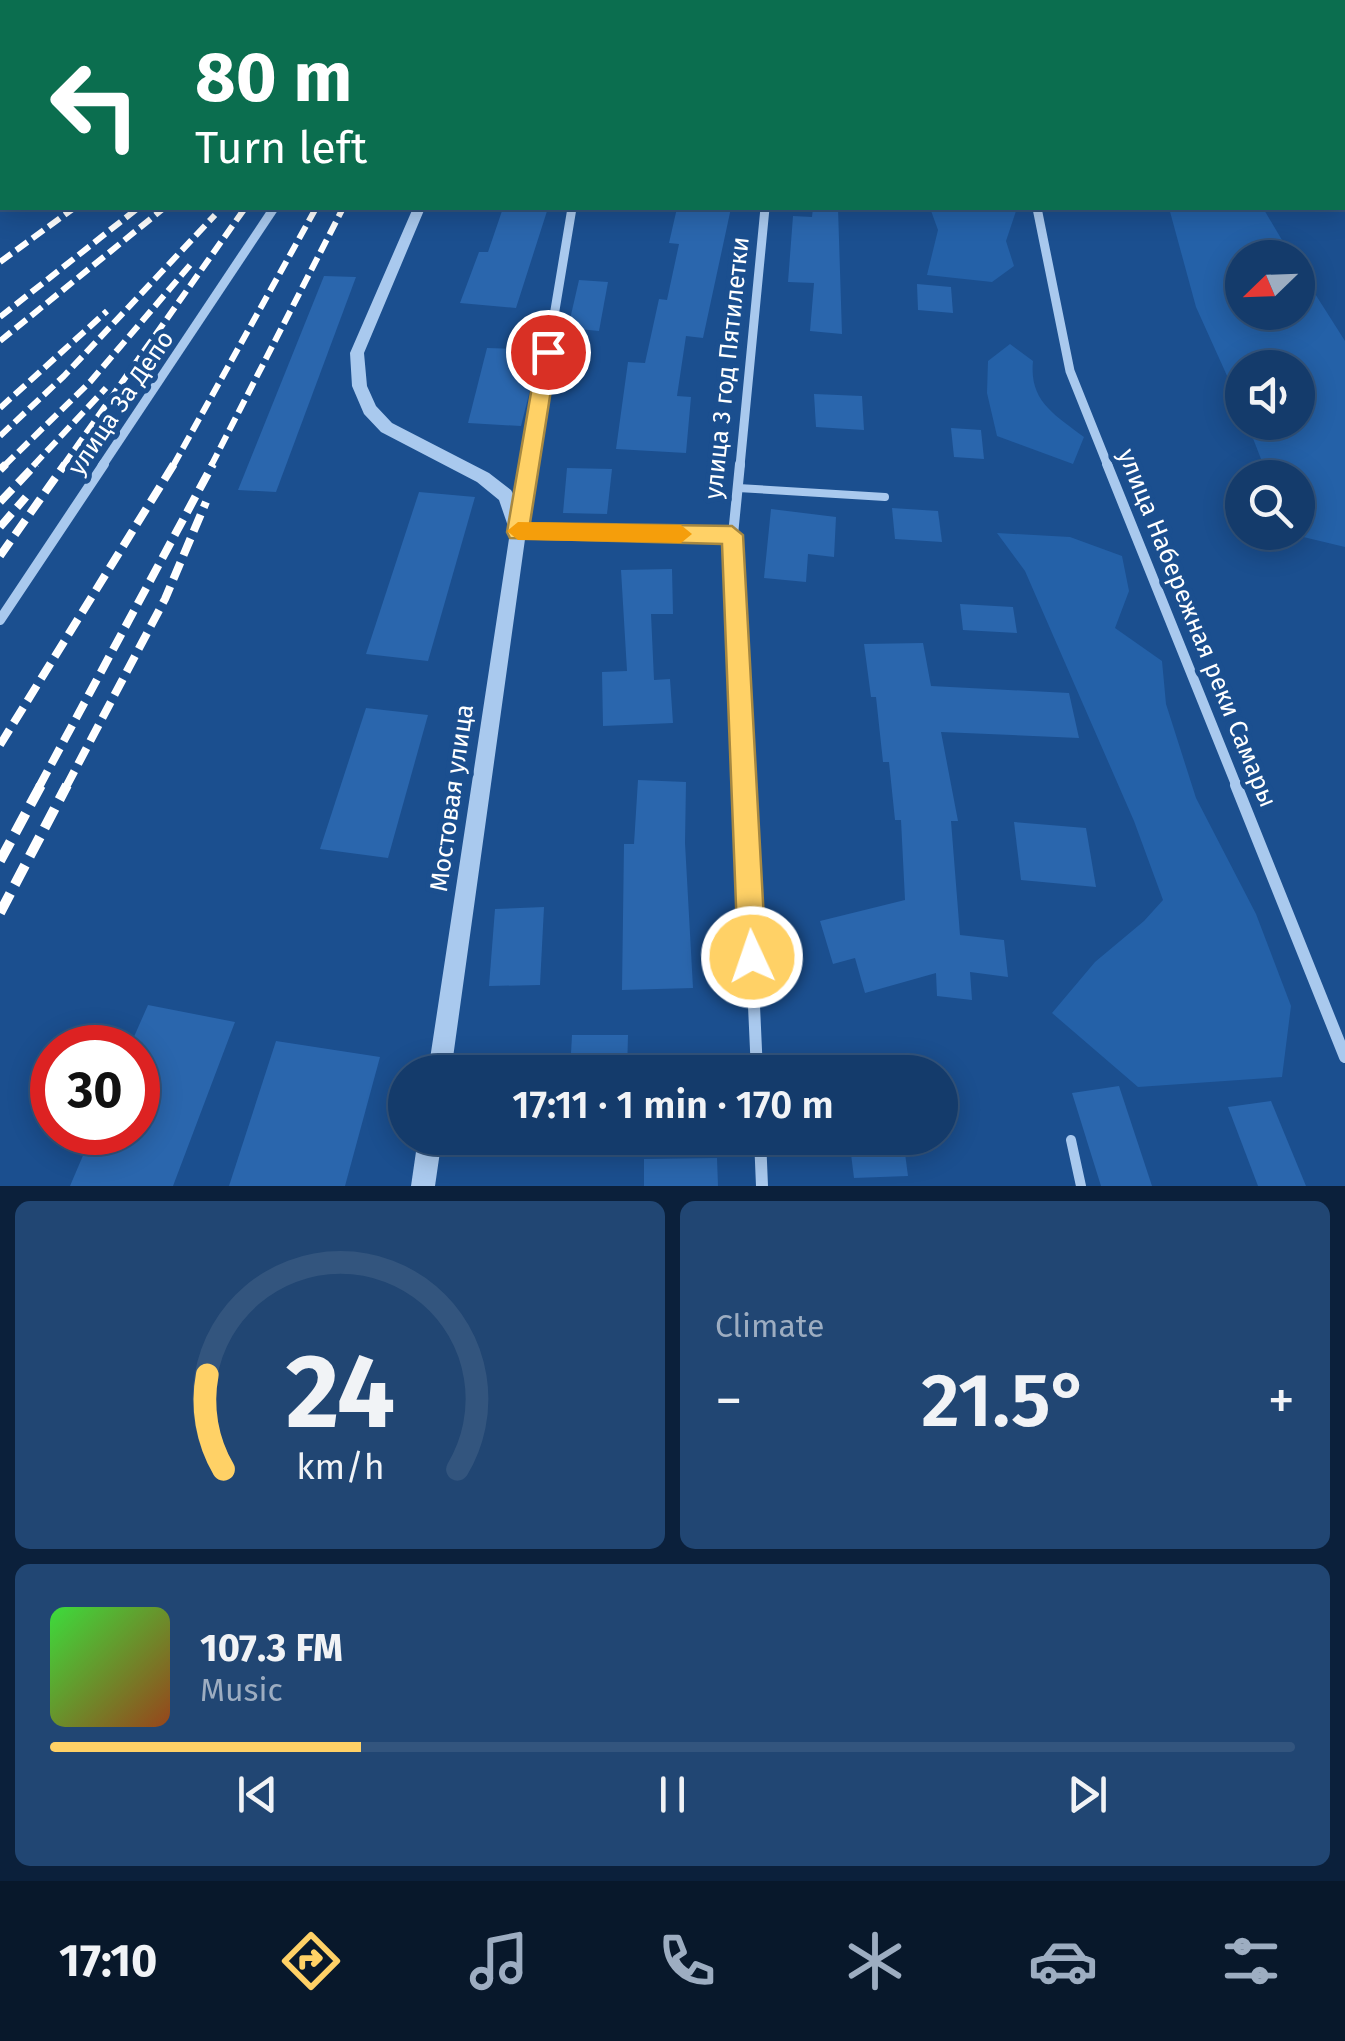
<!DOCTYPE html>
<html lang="en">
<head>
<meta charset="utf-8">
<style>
	:root { --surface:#143b6b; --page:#214673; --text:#f1f3f6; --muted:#9dadc1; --line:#33557e; --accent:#ffd166 }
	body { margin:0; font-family:"Fira Sans",sans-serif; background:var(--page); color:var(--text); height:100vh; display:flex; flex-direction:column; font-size:38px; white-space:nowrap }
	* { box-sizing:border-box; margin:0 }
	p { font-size:32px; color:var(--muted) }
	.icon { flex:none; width:55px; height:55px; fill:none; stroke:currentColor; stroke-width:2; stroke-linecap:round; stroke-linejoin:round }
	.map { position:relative; height:1186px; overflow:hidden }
	.details { display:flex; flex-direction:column; gap:15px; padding:15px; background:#0b203b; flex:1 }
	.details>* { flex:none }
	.hud { position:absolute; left:0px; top:0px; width:1345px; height:210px; box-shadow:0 5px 25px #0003,0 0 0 2px var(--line); background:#0b6e4f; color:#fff; overflow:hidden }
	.needle { width:65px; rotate:247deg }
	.controls { position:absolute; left:1225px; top:240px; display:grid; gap:20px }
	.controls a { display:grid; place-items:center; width:90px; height:90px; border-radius:50%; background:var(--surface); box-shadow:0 5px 25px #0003,0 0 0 2px var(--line); font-size:50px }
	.speed { position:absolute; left:30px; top:1025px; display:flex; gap:20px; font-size:50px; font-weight:700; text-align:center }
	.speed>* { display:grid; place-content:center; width:130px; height:130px; border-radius:50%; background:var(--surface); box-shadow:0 5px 25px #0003,0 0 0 2px var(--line); line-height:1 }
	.speed .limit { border:15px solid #d22; background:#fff; color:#111 }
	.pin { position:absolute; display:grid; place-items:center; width:85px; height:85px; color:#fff; margin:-42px; border:5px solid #fff; border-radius:50%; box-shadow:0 2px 10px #0007 }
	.me { position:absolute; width:110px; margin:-55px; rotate:357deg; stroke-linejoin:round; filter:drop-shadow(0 0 8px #0008) }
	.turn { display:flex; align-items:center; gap:35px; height:210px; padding:0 30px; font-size:45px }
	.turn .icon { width:130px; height:130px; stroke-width:2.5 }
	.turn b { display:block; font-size:70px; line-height:85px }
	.big { font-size:75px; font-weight:600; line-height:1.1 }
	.details .widget { flex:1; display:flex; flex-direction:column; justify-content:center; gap:15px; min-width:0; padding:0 35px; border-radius:15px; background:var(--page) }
	.details .dial { align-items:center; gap:0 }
	.dial svg { height:260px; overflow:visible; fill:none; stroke:var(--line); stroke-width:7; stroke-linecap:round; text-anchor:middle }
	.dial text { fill:var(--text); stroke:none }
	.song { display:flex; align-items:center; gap:30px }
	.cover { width:120px; height:120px; border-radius:15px; background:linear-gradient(135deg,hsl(120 70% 55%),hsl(20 70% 35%)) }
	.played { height:10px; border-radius:5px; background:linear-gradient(90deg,var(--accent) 25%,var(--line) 25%) }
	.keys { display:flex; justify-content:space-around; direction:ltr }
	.heat { display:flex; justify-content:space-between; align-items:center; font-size:55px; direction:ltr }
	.details .tiles { flex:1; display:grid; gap:15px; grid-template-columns:1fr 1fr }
	.widget:last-child { grid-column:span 2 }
	.trip { position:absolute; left:388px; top:1055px; width:570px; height:100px; border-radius:50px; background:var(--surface); box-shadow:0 5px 25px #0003,0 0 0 2px var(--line); font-weight:600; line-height:100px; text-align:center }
	.menu { display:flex; height:160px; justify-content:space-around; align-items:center; background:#08182b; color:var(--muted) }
	.menu .icon { width:70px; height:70px }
	.menu .selected { color:var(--accent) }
	.menu b { font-size:45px; color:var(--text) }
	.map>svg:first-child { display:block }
	.green { fill:#2461a8 }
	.building { fill:#2a66ad }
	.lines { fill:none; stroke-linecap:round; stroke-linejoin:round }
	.service-far1 { stroke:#a9c9ee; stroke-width:8 }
	.service { stroke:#a9c9ee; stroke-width:10 }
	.minor-far2 { stroke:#a9c9ee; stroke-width:9 }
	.minor-far1 { stroke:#a9c9ee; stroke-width:10 }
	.minor { stroke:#a9c9ee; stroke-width:12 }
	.tertiary { fill:#a9c9ee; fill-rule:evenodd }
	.rail-far2 { stroke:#fff; stroke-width:6; stroke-dasharray:14 6; stroke-linecap:butt }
	.rail-far1 { stroke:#fff; stroke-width:8; stroke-dasharray:18 8; stroke-linecap:butt }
	.rail { stroke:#fff; stroke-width:10; stroke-dasharray:22 10; stroke-linecap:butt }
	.route { fill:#ffd166; stroke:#a68842; stroke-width:2.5 }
	.slow { fill:#f59e0b }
	.labels { text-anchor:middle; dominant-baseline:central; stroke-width:10; stroke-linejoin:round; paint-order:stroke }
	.street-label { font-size:25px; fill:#fff; stroke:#1b4f8f }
</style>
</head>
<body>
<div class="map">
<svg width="1345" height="1186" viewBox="0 0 1345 1186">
	<rect width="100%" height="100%" fill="#1b4f8f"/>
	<!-- green -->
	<g class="green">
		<polygon points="930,208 1017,208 1006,241 1014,266 992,282 927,275 938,230"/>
		<polygon points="1169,208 1263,208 1292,257 1242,258 1242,312 1298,312 1298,267 1345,341 1345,547 1295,535 1298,478 1268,477 1247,423 1298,422 1298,368 1242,368 1242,409 1196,307"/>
		<path d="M1010 344 1033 361C1029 401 1054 414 1084 437L1073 464 997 436 987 393 988 361Z"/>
		<polygon points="997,533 1070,537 1122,556 1129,591 1115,628 1162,661 1166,704 1196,798 1256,914 1291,1006 1282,1077 1138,1087 1052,1013 1095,962 1144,921 1163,900 1134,821 1025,571"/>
	</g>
	<!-- building -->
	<g class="building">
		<polygon points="503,208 548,208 516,308 460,303 479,252 488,252"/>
		<polygon points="677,208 731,208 703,338 686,336 677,396 691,397 686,453 616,449 628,362 645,363 659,299 667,300 679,244 669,243"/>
		<polygon points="813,208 838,208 842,334 810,331 814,283 788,282 793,216 812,217"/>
		<polygon points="324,276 356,277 276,492 238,490"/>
		<polygon points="579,280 608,282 599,331 568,328"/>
		<polygon points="917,284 951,287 953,313 918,310"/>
		<polygon points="487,348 540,350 521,426 468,423"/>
		<polygon points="814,394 862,396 864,430 816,427"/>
		<polygon points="951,428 981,430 984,459 954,457"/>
		<polygon points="567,468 612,469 607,514 563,513"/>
		<polygon points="419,492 475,497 428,661 366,654"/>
		<polygon points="892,508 938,511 942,542 895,539"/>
		<polygon points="771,509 836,517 834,557 808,554 806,582 764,578"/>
		<polygon points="672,569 673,614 651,614 654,680 670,679 673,723 603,726 602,672 627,671 621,570"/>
		<polygon points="960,604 1013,607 1017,633 963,630"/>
		<polygon points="923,643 931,686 1069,693 1079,738 941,732 958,821 951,821 960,935 1004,940 1008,977 970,972 972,1000 937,996 936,973 865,993 855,958 833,964 820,921 905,900 901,820 895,820 889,762 883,762 876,697 871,697 864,644"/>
		<polygon points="366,708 428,715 388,858 320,849"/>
		<polygon points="638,780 686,782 685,843 693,988 622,990 624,844 634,844"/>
		<polygon points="1014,822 1086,828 1096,887 1021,880"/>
		<polygon points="544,907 540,985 489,986 495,909"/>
		<polygon points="148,1005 235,1022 173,1186 70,1186 93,1132 138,1132 138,1048 129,1048"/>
		<polygon points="572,1035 628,1035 627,1072 570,1072"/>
		<polygon points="276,1041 380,1057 345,1186 229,1186"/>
		<polygon points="1119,1086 1152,1186 1101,1186 1072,1093"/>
		<polygon points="1271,1101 1306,1186 1258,1186 1228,1107"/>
		<polygon points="849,1138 903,1138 908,1176 854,1178"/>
		<polygon points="717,1158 718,1186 644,1186 644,1159"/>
	</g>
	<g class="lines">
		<!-- service-far1 -->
		<polyline class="service-far1" points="738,488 885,497"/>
		<!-- service -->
		<polyline class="service" points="1071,1140 1081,1186"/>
		<!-- minor-far2 -->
		<g class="minor-far2">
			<polyline points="1037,208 1070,371 1108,466"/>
			<polyline points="102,466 274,208"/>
			<polyline points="529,466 572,208"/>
			<polyline points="740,466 765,208"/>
		</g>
		<!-- minor-far1 -->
		<g class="minor-far1">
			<polyline points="529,464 518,532 733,535"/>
			<polyline points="740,464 733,535 744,787"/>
			<polyline points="1107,464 1237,787"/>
			<polyline points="0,620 104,464"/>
		</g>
		<!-- minor -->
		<g class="minor">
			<polyline points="744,785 757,1072"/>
			<polyline points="1236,785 1345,1057"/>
			<polyline points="760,1138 762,1186"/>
		</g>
		<!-- tertiary -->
		<g class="tertiary">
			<polygon points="413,208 425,208 364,353 367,386 376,406 392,423 489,473 511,490 520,507 526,532 451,1072 428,1072 510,532 499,500 477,482 381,432 364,414 352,386 350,353"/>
			<polygon points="418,1138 442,1138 435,1186 411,1186"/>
		</g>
		<!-- rail-far2 -->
		<g class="rail-far2">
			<polyline points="0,262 74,208"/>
			<polyline points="0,317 138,208"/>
			<polyline points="0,341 164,208"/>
			<polyline points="0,408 107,311"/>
			<polyline points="0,436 64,376 215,215"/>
			<polyline points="4,466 90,382 191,264"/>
			<polyline points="33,466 106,388"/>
			<polyline points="63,466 245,208"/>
			<polyline points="173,466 316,208"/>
			<polyline points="211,466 343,208"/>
		</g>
		<!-- rail-far1 -->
		<g class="rail-far1">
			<polyline points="0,470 6,464"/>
			<polyline points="0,502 36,464"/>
			<polyline points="0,527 26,497"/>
			<polyline points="0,556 65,464"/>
			<polyline points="0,745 174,464"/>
			<polyline points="39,787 213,464"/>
			<polyline points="66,787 165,599 206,502"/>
		</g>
		<!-- rail -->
		<g class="rail">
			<polyline points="0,861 41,785"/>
			<polyline points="0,913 67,785"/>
		</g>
	</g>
	<!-- route -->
	<polygon class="route" points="548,345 557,352 530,523 732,526 743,535 766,957 762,967 752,972 742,967 738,957 722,544 510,538 507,532 538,352"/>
	<!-- slow -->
	<polygon class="slow" points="518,522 681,525 692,534 681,543 518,540 507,531"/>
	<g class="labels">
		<!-- street labels -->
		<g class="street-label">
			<text transform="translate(727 368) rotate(-84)">улица 3 год Пятилетки</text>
			<text transform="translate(121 403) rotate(-56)">улица За Депо</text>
			<text transform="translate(1197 628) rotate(68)">улица Набережная реки Самары</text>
			<text transform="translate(452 798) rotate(-82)">Мостовая улица</text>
		</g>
	</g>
</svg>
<div class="controls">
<a><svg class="needle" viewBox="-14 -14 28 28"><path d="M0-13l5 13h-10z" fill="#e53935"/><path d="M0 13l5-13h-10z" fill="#9dadc1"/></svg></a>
<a><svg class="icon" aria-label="sound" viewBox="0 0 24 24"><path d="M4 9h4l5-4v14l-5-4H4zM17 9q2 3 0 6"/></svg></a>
<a><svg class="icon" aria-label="search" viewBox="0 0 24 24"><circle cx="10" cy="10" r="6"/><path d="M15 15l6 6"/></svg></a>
</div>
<div class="speed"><div class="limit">30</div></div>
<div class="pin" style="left:548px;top:352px;background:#d93025"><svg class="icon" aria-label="arrive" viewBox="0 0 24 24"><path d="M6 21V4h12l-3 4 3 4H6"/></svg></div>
<svg class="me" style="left:752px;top:957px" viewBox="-20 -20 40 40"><circle r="17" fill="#ffd166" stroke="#fff" stroke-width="3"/><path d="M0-11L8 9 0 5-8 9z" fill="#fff"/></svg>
<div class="trip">17:11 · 1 min · 170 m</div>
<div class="hud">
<div class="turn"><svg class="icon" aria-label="left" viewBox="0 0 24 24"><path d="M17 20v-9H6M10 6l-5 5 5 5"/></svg><div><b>80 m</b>Turn left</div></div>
</div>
</div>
<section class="details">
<div class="tiles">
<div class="widget dial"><svg viewBox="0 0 100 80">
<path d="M14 69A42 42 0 1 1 86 69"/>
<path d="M14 69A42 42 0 0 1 9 40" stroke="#ffd166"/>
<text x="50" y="56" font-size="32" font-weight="700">24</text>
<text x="50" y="72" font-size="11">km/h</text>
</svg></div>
<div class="widget"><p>Climate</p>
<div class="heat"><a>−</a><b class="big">21.5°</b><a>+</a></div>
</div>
<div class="widget">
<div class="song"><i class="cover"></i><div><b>107.3 FM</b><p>Music</p></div></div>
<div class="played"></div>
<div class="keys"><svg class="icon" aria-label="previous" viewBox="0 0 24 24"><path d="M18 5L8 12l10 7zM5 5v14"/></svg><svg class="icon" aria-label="pause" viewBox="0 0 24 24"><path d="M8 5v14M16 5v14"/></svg><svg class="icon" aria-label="next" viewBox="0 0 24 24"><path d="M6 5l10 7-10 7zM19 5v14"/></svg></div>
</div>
</div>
</section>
<nav class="menu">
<b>17:10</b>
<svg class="icon selected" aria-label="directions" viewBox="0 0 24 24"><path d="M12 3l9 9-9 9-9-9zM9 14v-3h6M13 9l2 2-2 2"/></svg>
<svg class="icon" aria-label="music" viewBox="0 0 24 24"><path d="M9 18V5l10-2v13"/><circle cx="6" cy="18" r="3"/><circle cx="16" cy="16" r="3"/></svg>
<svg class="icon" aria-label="phone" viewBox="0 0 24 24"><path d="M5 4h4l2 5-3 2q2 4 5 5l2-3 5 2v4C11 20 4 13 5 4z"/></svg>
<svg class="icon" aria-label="climate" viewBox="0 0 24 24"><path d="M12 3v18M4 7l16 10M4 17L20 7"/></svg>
<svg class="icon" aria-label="car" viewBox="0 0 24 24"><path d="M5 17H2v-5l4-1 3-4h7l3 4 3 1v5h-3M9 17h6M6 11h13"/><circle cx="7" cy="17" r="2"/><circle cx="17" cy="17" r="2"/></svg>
<svg class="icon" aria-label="filters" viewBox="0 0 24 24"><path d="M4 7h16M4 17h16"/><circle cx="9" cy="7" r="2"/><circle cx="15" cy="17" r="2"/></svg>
</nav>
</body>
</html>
